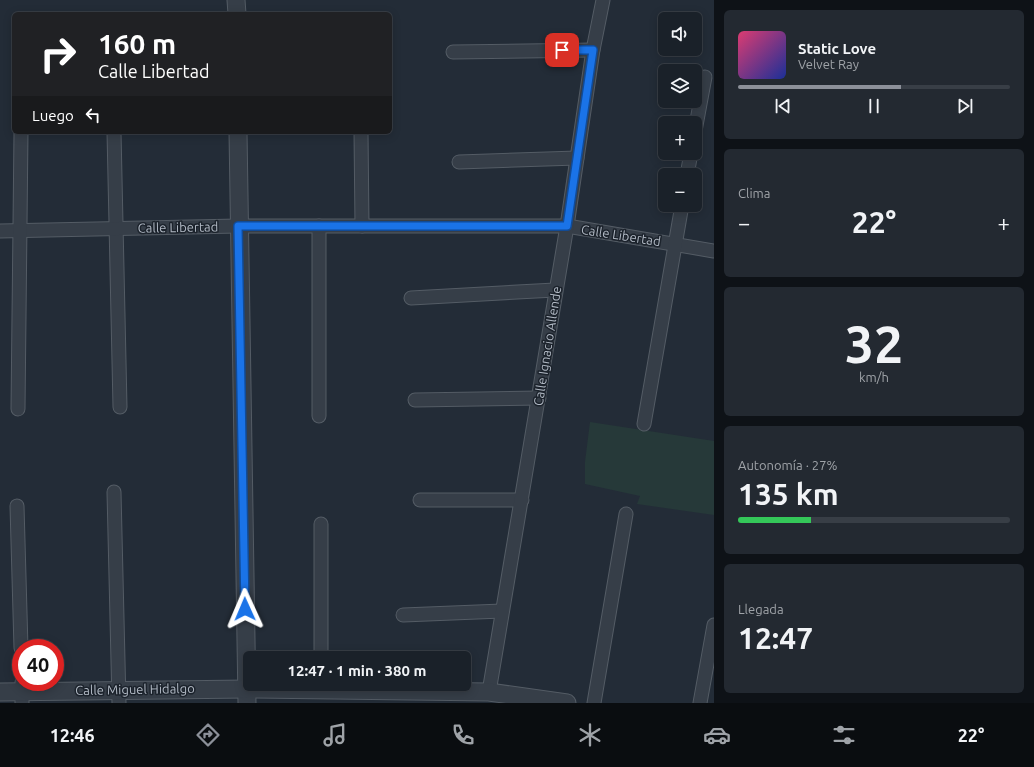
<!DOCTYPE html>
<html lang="es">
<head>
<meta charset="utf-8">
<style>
	:root { --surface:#1a2129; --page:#232931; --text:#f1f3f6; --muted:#9fa3a8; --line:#383e46; --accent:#8c9099 }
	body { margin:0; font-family:Ubuntu,sans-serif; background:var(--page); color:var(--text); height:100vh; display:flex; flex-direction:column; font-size:15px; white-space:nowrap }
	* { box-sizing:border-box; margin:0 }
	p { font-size:13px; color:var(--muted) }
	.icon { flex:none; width:22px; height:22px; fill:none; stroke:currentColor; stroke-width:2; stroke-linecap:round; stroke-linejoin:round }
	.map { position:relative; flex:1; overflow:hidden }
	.side { display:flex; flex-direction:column; gap:10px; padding:10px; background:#0e1217; width:320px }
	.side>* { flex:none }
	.guide { position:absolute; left:12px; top:12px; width:380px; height:122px; border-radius:6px; box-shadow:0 2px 10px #0003,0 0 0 1px var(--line); background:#202124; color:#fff; overflow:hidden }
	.tools { position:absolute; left:658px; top:12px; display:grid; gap:8px }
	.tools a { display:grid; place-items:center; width:44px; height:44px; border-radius:6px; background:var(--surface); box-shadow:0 2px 10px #0003,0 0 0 1px var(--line); font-size:20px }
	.speed { position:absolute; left:12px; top:639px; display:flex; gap:8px; font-size:20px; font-weight:700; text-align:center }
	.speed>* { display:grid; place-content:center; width:52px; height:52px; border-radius:50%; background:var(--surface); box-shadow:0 2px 10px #0003,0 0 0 1px var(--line); line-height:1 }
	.speed .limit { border:6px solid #d22; background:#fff; color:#111 }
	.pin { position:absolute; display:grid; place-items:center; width:34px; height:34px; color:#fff; margin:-17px; border-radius:8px; box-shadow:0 2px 6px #0006 }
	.me { position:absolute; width:44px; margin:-22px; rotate:359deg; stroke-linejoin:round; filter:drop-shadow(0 0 3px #0008) }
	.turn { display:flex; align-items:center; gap:14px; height:84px; padding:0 20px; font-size:18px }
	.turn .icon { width:52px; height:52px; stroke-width:2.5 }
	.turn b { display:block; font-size:28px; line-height:34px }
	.then { display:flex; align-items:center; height:38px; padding:0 20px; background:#0003; gap:8px; font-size:15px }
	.big { font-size:30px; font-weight:700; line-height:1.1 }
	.side .card { flex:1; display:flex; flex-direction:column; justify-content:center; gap:6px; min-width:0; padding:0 14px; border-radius:6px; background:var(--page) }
	.side .dial { align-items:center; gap:0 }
	.dial b { font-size:52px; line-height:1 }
	.song { display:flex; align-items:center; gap:12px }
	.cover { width:48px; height:48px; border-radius:6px; background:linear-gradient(135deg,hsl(340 70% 55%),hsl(230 70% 35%)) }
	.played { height:4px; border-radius:2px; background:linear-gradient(90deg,var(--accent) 60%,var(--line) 60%) }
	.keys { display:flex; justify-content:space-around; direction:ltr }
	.heat { display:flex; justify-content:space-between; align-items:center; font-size:22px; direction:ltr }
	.charge { height:6px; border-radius:3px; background:linear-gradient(90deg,#34c759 27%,var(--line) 0) }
	.trip { position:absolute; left:243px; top:651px; width:228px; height:40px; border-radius:6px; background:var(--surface); box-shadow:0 2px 10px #0003,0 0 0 1px var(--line); font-weight:700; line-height:40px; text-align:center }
	.dock { display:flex; height:64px; justify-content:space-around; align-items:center; background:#0a0d10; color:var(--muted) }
	.dock .icon { width:28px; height:28px }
	.dock .current { color:var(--accent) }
	.dock b { font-size:18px; color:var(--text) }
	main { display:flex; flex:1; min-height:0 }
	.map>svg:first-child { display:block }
	.green { fill:#263939 }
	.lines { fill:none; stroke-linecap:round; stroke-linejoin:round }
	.minor-casing { stroke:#545c65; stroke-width:15 }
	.tertiary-casing { stroke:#545c65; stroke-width:19 }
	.minor { stroke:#363e48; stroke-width:13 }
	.tertiary { stroke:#363e48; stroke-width:17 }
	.route-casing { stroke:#114b97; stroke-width:10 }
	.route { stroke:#1a73e8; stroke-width:7 }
	.labels { text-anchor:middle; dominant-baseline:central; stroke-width:3; stroke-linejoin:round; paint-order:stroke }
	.street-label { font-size:13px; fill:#b1b9c4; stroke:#1c232c }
</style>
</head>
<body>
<main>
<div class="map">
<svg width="714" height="703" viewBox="0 0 714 703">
	<rect width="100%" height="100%" fill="#232c37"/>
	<!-- green -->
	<polygon class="green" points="590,422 714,441 714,515 637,504 640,496 585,484 585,462"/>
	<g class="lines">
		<defs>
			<g id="minor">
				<polyline points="453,52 593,50"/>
				<polyline points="695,131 705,77"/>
				<polyline points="114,132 120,407"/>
				<polyline points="361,132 362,226"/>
				<polyline points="459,162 577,158"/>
				<polyline points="687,175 691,153"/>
				<polyline points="319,226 319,416"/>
				<polyline points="0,231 238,226 567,226 714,251"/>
				<polyline points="411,298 555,290"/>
				<polyline points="415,400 539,398"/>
				<polyline points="18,409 21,132"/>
				<polyline points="644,424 682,205"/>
				<polyline points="114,492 119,703"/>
				<polyline points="420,500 522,500"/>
				<polyline points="17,506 21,648"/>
				<polyline points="403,615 502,611"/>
				<polyline points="321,658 321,524"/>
				<polyline points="22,682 22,703"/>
				<polyline points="489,692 567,226 593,50 603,0"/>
				<polyline points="594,703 626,514"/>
				<polyline points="700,703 714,625"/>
			</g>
			<g id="tertiary">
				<polyline points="236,0 237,14"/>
				<polyline points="238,132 247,703"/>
				<polyline points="0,692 247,689 489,692 567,703"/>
			</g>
		</defs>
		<!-- minor casing -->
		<use href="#minor" class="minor-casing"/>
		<!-- tertiary casing -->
		<use href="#tertiary" class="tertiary-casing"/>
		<!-- minor -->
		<use href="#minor" class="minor"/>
		<!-- tertiary -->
		<use href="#tertiary" class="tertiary"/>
	</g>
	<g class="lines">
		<defs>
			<polyline id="route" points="245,609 238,226 567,226 593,50 562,50"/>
		</defs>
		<!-- route casing -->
		<use href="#route" class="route-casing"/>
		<!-- route -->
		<use href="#route" class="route"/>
	</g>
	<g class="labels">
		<!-- street labels -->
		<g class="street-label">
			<text transform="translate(178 227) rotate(-1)">Calle Libertad</text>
			<text transform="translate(621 235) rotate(9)">Calle Libertad</text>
			<text transform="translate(547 346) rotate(-81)">Calle Ignacio Allende</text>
			<text transform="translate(135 689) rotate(-1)">Calle Miguel Hidalgo</text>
		</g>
	</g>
</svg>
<div class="tools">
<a><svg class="icon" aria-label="sound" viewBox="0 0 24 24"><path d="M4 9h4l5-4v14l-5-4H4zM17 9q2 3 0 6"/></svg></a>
<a><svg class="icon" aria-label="layers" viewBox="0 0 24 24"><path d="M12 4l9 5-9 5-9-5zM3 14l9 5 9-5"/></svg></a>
<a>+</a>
<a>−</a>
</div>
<div class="speed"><div class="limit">40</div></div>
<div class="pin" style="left:562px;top:50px;background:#d93025"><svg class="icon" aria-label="arrive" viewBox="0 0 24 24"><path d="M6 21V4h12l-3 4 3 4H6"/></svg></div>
<svg class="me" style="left:245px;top:609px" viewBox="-20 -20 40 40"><path d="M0-17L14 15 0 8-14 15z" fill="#1a73e8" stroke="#fff" stroke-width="4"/></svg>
<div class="trip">12:47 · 1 min · 380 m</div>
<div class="guide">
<div class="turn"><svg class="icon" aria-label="right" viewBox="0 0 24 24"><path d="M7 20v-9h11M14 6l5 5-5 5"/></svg><div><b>160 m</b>Calle Libertad</div></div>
<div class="then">Luego<svg class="icon" aria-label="left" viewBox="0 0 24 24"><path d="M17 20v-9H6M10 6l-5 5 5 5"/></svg></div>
</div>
</div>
<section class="side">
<div class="card">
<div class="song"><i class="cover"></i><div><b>Static Love</b><p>Velvet Ray</p></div></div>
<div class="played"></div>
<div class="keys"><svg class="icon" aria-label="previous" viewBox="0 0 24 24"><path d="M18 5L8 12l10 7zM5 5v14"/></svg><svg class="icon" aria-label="pause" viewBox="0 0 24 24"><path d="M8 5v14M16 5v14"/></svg><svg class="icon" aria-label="next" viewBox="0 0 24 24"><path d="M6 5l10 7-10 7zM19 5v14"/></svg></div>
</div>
<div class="card"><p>Clima</p>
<div class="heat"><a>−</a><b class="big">22°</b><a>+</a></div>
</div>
<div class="card dial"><b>32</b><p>km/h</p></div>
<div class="card"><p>Autonomía · 27%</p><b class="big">135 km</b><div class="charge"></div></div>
<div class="card"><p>Llegada</p><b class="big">12:47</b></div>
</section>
</main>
<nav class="dock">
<b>12:46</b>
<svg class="icon current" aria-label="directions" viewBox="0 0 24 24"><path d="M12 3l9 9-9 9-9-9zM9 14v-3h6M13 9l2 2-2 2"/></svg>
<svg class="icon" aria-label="music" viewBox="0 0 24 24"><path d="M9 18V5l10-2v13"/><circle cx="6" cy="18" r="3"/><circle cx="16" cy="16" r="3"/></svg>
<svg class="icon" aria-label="phone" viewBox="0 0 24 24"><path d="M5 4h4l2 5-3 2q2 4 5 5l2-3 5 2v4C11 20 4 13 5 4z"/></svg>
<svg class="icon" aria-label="climate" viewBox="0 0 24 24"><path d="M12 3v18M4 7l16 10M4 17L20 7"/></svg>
<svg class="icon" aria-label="car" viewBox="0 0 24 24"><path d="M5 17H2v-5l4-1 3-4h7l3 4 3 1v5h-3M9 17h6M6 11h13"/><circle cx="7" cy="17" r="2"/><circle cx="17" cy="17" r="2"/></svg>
<svg class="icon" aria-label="filters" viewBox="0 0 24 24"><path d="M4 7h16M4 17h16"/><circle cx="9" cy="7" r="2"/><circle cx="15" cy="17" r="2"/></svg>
<b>22°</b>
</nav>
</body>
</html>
